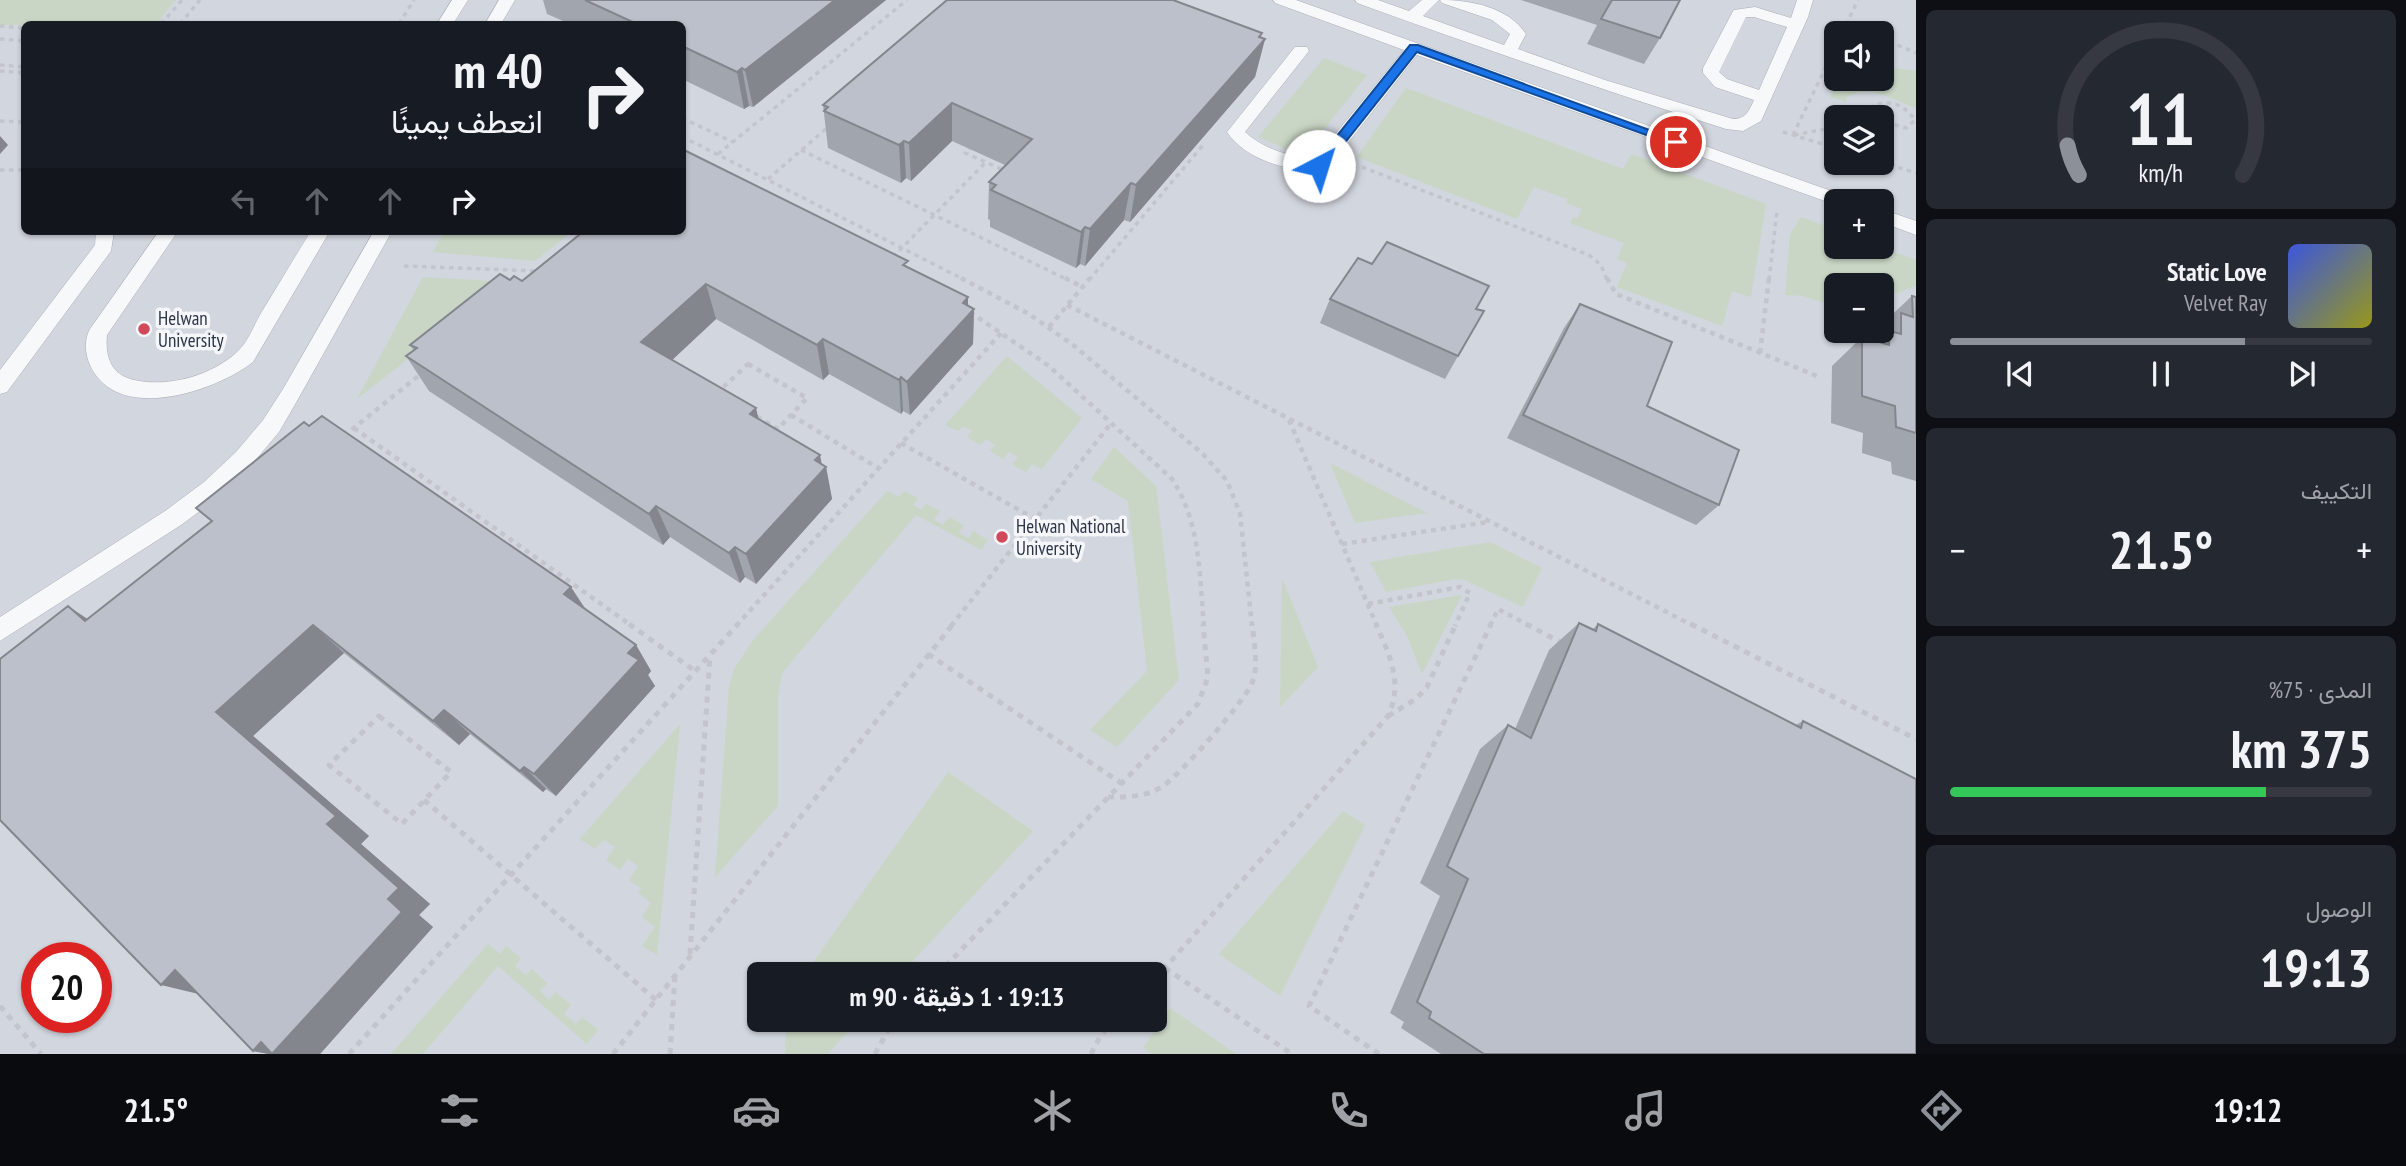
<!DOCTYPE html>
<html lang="ar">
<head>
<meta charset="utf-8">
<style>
	:root { --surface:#171b24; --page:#242831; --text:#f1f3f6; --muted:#9ea1a6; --line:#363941; --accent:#8c9099 }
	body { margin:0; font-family:"PT Sans Narrow",Vazirmatn,sans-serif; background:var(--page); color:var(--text); direction:rtl; height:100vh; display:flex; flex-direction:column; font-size:26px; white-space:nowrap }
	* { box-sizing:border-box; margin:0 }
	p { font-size:23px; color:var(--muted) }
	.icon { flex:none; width:38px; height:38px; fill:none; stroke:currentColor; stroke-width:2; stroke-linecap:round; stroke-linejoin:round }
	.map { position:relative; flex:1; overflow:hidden; direction:ltr }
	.drawer { display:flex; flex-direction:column; gap:10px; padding:10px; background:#0d0f14; width:490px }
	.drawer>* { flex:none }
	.top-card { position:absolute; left:21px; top:21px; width:665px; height:214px; border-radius:10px; box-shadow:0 2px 5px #0004; direction:rtl; background:#171b24; color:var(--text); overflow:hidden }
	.fabs { position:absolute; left:1824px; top:21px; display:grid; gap:14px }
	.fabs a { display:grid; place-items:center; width:70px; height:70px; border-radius:10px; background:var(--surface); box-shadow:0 2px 5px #0004; font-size:35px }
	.speed { position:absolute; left:21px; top:942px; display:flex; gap:14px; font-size:35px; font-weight:700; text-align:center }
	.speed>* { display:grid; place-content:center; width:91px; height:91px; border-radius:50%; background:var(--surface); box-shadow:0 2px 5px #0004; line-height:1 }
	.speed .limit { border:10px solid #d22; background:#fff; color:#111 }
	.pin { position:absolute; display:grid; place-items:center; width:60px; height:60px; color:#fff; margin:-30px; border:4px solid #fff; border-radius:50%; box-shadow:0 2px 7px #0007 }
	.me { position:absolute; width:77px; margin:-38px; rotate:40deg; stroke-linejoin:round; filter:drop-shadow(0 0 5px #0008) }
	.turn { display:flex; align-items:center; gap:24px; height:147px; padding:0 28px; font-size:32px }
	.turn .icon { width:91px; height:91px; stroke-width:2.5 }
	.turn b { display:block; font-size:49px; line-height:60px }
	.lanes { display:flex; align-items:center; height:66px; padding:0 28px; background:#0003; justify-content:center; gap:35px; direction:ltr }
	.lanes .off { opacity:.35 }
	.big { font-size:52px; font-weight:700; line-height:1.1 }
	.drawer .tile { flex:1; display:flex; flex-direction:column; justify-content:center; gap:10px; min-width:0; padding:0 24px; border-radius:10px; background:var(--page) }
	.drawer .dial { align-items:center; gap:0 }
	.dial svg { height:182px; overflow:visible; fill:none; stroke:var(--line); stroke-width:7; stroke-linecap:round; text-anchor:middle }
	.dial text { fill:var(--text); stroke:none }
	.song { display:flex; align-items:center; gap:21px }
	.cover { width:84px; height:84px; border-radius:10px; background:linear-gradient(135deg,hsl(230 70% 55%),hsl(60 70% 35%)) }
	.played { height:7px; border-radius:4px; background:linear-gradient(90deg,var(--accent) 70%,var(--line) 70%) }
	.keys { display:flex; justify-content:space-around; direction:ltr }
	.heat { display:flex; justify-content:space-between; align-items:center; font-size:38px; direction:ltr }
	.charge { height:10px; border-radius:5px; background:linear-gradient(90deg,#34c759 75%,var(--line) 0) }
	.trip { position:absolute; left:747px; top:962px; width:420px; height:70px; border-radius:10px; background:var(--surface); box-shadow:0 2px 5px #0004; font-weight:700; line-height:70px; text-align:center; direction:rtl }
	.dock { display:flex; height:112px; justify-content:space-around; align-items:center; background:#090b0e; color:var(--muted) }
	.dock .icon { width:49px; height:49px }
	.dock .current { color:var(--accent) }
	.dock b { font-size:32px; color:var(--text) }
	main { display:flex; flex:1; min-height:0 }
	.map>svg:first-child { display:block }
	.built { fill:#d2d6de; fill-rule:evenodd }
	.green { fill:#c9d6c5 }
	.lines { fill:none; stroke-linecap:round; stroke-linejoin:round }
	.lane-casing { stroke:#a9aeb7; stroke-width:1 }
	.path-far2 { stroke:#c2c5cb; stroke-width:3.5; stroke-dasharray:4.5 4.5; stroke-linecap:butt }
	.path-far1 { stroke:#c2c5cb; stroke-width:4.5; stroke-dasharray:5 5; stroke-linecap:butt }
	.path { stroke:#c2c5cb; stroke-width:5; stroke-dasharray:6 6; stroke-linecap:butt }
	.lane { fill:#f7f8fa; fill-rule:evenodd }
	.wall { fill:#a1a5ae }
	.shaded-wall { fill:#83868d }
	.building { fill:#bbc0ca; stroke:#83868d; stroke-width:2 }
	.route { fill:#1a73e8; stroke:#114b97; stroke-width:2 }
	.poi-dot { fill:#d1495b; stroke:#f4f6f9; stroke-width:2.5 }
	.labels { text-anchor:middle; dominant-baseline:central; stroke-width:7; stroke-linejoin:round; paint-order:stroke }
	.poi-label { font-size:19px; fill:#2b3445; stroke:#f4f6f9; text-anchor:start }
</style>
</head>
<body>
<main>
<section class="drawer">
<div class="tile dial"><svg viewBox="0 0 100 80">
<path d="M14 69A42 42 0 1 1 86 69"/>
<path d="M14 69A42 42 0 0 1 9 56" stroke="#8c9099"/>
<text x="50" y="56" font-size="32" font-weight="700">11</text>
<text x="50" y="72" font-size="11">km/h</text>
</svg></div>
<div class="tile">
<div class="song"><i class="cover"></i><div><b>Static Love</b><p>Velvet Ray</p></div></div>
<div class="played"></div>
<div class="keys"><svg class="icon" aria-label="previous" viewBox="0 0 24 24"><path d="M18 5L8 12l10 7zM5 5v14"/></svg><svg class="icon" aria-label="pause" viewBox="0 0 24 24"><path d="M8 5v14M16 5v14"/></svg><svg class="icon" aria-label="next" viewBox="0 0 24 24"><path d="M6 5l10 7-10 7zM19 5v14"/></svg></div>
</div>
<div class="tile"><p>التكييف</p>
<div class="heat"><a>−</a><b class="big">21.5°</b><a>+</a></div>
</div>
<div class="tile"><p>المدى · 75%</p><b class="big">375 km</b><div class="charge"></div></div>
<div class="tile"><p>الوصول</p><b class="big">19:13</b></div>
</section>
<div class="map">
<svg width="1916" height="1054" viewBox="0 0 1916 1054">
	<rect width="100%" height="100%" fill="#e4e7ec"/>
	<!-- built -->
	<path class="built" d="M0 0H1916V1054H0ZM24 24H682V231H24ZM1836 33H1881V79H1836ZM1836 117H1881V163H1836ZM1836 201H1881V247H1836ZM1836 285H1881V331H1836ZM37 957H96V1017H37ZM760 975H1155V1020H760Z"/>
	<!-- green -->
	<g class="green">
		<polygon points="0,0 176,0 156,24 0,25"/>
		<polygon points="1324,58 1367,75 1303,156 1258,137"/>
		<path d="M1881 66 1916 71V108C1893 101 1872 82 1847 97L1846 102 1830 97 1842 79H1881Z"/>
		<polygon points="1406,88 1623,169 1631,154 1766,204 1751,297 1732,291 1722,326 1617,287 1627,263 1617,259 1624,243 1570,223 1573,217 1577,219 1582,209 1566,203 1567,199 1534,187 1517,219 1357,157"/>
		<polygon points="1801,217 1836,230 1836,247 1880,247 1916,260 1916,286 1881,299 1881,285 1836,285 1836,306 1802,296 1785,295 1790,234"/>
		<polygon points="444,231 573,231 535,261 433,252"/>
		<polygon points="423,277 506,282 357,399"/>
		<polygon points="1007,356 1082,418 1042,469 1032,464 1026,472 1012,464 1018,457 1009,452 1003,459 990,451 995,445 986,439 980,445 967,437 972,431 963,426 958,431 945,425"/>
		<polygon points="1114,447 1156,486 1179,680 1117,747 1090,730 1147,671 1128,501 1091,479"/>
		<polygon points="1330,463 1427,513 1355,523"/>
		<polygon points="887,491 899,497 904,491 918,498 913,505 921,510 926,504 940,511 934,520 943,525 949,517 964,525 959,533 969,538 973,531 988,540 981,550 916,515 782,673 778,696 778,806 715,877 729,687 734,669 754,639"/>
		<polygon points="1490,542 1542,568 1523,607 1464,580 1455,579 1386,592 1370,562"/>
		<polygon points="1282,578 1318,667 1280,707"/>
		<polygon points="1462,595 1422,674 1407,636 1389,607"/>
		<polygon points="680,724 657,955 642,946 655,927 642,917 651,903 638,893 642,889 629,880 638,866 628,859 620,870 606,860 615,847 604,840 595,849 580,839"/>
		<polygon points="948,772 1033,831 900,975 804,975"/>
		<polygon points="1343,811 1365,825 1280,996 1219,954"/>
		<polygon points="488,944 500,954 506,946 521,958 515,966 526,975 532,969 547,983 540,991 549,1000 556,992 571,1005 564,1014 576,1024 582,1017 598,1030 587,1044 498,966 423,1054 391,1054"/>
		<polygon points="1170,1008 1236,1054 1152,1054 1143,1048"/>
		<polygon points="786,1020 858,1020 828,1054 785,1054"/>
	</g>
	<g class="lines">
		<defs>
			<g id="lane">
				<polygon points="452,0 468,0 453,24 437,24"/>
				<polygon points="499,0 515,0 501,24 485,24"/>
				<path d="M1273 0H1296L1848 197 1851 201H1836V205L1417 55 1329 167C1297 176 1246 161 1227 132L1295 47H1307L1309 51 1245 132C1263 149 1291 157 1315 159L1404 50 1275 3Z"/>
				<path d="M1355 0H1378L1409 11 1422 0H1439L1423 16 1504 45 1510 34 1492 20 1442 3 1440 0C1471 0 1508 7 1526 34L1518 49 1605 80 1733 119C1746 119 1749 111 1754 100L1715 87 1703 73V68L1732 13 1734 10 1755 7 1791 18 1797 0H1813L1808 17 1761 121 1743 131 1726 129C1602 90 1479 47 1357 3ZM1746 17H1754L1787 27 1759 90 1727 79 1719 72Z"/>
				<polygon points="1881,209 1916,221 1916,235 1881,222"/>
				<polygon points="96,231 114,231 111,251 7,392 0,394 0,370 95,245"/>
				<path d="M159 231H178L107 335C105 357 111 375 134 380 169 388 214 375 239 350 249 340 254 325 261 313 278 286 294 258 311 231H330L253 362C216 391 117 425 90 365 85 354 84 339 90 329Z"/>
				<polygon points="374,231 392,231 297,401 279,432 252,464 220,496 181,525 0,641 0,617 165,511 204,482 236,452 263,420 283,389"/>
			</g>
		</defs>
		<!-- lane casing -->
		<use href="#lane" class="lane-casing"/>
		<!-- path-far2 -->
		<g class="path-far2">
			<polyline points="161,24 182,0"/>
			<polyline points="180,24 200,0"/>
			<polyline points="399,24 414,0"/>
			<polyline points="1833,24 1866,33"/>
			<polyline points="0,26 24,28"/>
			<polyline points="1842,33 1858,0"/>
			<polyline points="1881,38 1916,53"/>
			<polyline points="0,39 24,41"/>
			<polyline points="0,65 24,67"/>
			<polyline points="0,71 24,73"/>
			<polygon points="1007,111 1047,128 1006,171 965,153"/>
			<path d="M1875 117 1871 107C1888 98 1904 104 1915 120L1906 128 1881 121"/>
			<polyline points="682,118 733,142"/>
			<polyline points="0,121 24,122"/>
			<polyline points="1783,132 1836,148"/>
			<polyline points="1793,135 1836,46"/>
			<polyline points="1794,135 1836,127"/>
			<polyline points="682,140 685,138 965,280"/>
			<polyline points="801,150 1068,280"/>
			<polyline points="718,154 907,0"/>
			<polyline points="1881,162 1916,173"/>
			<polyline points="1362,167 1589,255 1601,265 1607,280"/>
			<polyline points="0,170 24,170"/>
			<polyline points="768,179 828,127"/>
			<polyline points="893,257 986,162"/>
			<polyline points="404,266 538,271"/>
			<polyline points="1089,280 1204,144"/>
			<polyline points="1769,280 1777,211"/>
		</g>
		<!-- path-far1 -->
		<g class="path-far1">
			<polyline points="961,278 1029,314 1073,345 1203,454 1227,481 1240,513 1252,626"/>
			<polyline points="1065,278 1083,287"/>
			<polyline points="1607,278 1616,294 1817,376"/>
			<polyline points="1067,305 1694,626"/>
			<path d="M970 312 1049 366 1172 479C1201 523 1199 575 1204 626"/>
			<polyline points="1049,327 1090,278"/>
			<polyline points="1760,353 1769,278"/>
			<polygon points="748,364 807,398 778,429 717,393"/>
			<polyline points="791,415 878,468"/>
			<polyline points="1289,420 1377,626"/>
			<polyline points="354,428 632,626"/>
			<polyline points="344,436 422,373"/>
			<polyline points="901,443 1035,519"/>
			<polyline points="1342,544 1488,522"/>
			<polyline points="1368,604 1460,587 1470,593 1455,626"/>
			<polyline points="736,626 1003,331"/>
			<polyline points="951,626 1112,422"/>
			<polyline points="1490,626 1498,609 1530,626"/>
		</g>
		<!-- path -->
		<g class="path">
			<polyline points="629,624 695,671"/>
			<polyline points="1526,624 1562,643"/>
			<polyline points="1691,624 1916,739"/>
			<polyline points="928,654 1121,783"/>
			<polygon points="379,716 451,772 402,824 329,765"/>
			<polyline points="1388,716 1416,699 1427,687 1456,624"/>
			<path d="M1108 797C1127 797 1143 797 1160 788 1178 778 1244 702 1252 683 1259 666 1254 642 1252 624"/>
			<polyline points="424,800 656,1000"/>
			<polyline points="690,954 710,656"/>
			<polyline points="1165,968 1292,1054"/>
			<polyline points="937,975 1198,704 1208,677 1203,624"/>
			<path d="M1155 979 1388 716C1404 682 1389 655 1376 624"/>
			<polyline points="0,1006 41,1054"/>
			<polyline points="349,1054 738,624"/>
			<polyline points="613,1054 953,624"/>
			<polyline points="670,1054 675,975"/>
			<polyline points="875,1054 894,1020"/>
			<polyline points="1091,1054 1101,1035 1115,1020"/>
			<polyline points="1379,1054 1309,1006 1491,624"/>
		</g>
		<!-- lane -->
		<use href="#lane" class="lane"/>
	</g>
	<!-- wall -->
	<g class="wall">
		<polygon points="543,0 886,0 753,107 749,106 744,109 682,79 682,24 570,24 547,14"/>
		<polygon points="1521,0 1680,0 1660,38 1644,64 1587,44 1597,25"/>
		<polygon points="1261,38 1265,39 1255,77 1130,222 1124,220 1085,266 1080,264 1076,268 990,227 990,220 988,219 989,182 1005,165 952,141 911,181 906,178 901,183 828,148 823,105"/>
		<polygon points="908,267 968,297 968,305 974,309 973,344 910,415 903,411 901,414 829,374 823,380 716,319 672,360 826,467 832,499 756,584 745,577 740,583 670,537 663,545 429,391 406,356 414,351 410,345 522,281"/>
		<polygon points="1912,296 1916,297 1916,481 1892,474 1891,462 1862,453 1863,433 1831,423 1832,366 1862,337 1871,340 1881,331 1881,325"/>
		<polygon points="1330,299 1476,309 1458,356 1445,379 1320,323"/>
		<polygon points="1580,304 1647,406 1719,505 1696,525 1507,438 1564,328"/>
		<polygon points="196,508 585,609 636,645 651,671 648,675 655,686 556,796 546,789 543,792 470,734 459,745 344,653 253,736 369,836 361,844 430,904 419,915 433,927 320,1054 269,1054 253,1051 88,619 211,521"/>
		<polygon points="1579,623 1593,629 1598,624 1796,725 1803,721 1916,1054 1441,1054 1401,1028 1404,1022 1390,1013 1440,896 1420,883 1480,749 1508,725 1515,729 1549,650"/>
	</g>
	<!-- shaded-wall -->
	<g class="shaded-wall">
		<polygon points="835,0 886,0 753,107 745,70"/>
		<polygon points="1262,33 1258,47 1265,39 1255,77 1130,222 1136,185"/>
		<polygon points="742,68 749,106 744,109 737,72"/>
		<polygon points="952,103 952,141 911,181 909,143"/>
		<polygon points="0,136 8,145 0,154"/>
		<polygon points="904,141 906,178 901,183 899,145"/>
		<polygon points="1131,183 1124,220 1085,266 1090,229"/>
		<polygon points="1085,227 1080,264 1076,268 1081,232"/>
		<polygon points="706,284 716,319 654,377 641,342"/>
		<polygon points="968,297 968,315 974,309 973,344 910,415 907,382"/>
		<polygon points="823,339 829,374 823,380 817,345"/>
		<polygon points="901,377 903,411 901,414 899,380"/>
		<polygon points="756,408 764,441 750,414"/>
		<polygon points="820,455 823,470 826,467 832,499 756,584 746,554"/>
		<polygon points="656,506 670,537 663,545 649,514"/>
		<polygon points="735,547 745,577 740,583 729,553"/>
		<polygon points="571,587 590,616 564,594"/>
		<polygon points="68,606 110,634 85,621"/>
		<polygon points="313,625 344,653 253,736 369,836 361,844 430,904 419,915 433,927 320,1054 269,1054 253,1051 388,899 327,824 216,712"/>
		<polygon points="636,645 651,671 648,675 655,686 556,796 534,774 628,653"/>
		<polygon points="444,710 470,734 459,745 433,721"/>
		<polygon points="524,767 546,789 543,792 520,771"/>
		<polygon points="175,970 207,996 161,985"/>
	</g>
	<!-- building -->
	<g class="building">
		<polygon points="585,0 835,0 745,70 742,68 737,72 682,46 682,24 637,24"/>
		<polygon points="947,0 1173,0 1262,33 1259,37 1265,39 1136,185 1131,183 1090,229 1085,227 1081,232 991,190 996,185 989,182 1032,139 952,103 909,143 904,141 899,145 824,111 828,107 823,105"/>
		<polygon points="1611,0 1680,0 1660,38 1601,19 1612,0"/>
		<polygon points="682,149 908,261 903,265 968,297 963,303 974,309 907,382 901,377 899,380 823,339 817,345 706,284 641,342 756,408 750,414 820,455 815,460 826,467 746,554 735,547 729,553 656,506 649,514 406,356 417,348 410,345 500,274 510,280 514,276 522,281 584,231 682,231"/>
		<polygon points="1387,242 1489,286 1476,309 1484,311 1458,356 1330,299 1358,258 1372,264"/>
		<polygon points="1912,296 1916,297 1916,433 1896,427 1895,406 1862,396 1862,337 1889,345 1890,331 1901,334 1901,313 1913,317"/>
		<polygon points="1580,304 1672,342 1647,406 1739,450 1719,505 1523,415"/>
		<polygon points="322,416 571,587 564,594 636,645 628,653 639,660 534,774 524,767 520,771 444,710 433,721 313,625 216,712 336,816 327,824 399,888 388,899 402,912 272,1054 261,1042 253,1051 175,970 161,985 0,820 0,659 68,606 85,621 212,521 196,508 304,422 309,426"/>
		<polygon points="1579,623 1596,631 1598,624 1801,728 1803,721 1916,779 1916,1054 1484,1054 1429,1018 1431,1012 1417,1002 1468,879 1447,866 1508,725 1531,738"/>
	</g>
	<!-- route -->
	<polygon class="route" points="1410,45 1418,45 1682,142 1680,144 1671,144 1417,52 1324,169 1315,169 1315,163"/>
	<!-- markers -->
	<g class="poi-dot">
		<circle cx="144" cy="329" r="7"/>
		<circle cx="1002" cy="537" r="7"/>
	</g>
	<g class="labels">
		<!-- poi labels -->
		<g class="poi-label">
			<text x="158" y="318">Helwan<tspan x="158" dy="22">University</tspan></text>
			<text x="1016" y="526">Helwan National<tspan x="1016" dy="22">University</tspan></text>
		</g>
	</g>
</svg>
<div class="fabs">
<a><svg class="icon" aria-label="sound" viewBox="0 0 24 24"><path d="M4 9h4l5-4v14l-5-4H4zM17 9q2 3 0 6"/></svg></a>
<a><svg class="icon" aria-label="layers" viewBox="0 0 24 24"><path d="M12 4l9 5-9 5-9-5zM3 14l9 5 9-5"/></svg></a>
<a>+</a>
<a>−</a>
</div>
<div class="speed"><div class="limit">20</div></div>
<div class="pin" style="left:1676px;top:142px;background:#d93025"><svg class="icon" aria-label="arrive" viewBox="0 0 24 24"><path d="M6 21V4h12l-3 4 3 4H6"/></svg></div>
<svg class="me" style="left:1319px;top:166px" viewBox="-20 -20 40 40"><circle r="19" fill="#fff"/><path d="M0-13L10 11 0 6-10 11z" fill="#1a73e8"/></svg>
<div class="trip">19:13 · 1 دقيقة · 90 m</div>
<div class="top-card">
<div class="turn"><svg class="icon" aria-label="right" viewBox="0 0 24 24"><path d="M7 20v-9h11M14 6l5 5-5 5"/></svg><div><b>40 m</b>انعطف يمينًا</div></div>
<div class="lanes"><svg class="icon off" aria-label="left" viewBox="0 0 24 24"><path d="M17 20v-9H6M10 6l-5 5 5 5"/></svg><svg class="icon off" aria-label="ahead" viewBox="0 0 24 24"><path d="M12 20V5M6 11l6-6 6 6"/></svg><svg class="icon off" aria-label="ahead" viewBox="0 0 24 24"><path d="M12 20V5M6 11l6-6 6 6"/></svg><svg class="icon" aria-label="right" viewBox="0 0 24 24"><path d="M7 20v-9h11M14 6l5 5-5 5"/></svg></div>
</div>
</div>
</main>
<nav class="dock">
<b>19:12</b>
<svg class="icon current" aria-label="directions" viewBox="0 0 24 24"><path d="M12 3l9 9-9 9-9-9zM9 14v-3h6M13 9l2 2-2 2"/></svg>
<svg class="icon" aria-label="music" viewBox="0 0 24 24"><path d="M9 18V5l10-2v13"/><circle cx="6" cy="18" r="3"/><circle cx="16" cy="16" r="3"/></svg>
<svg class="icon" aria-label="phone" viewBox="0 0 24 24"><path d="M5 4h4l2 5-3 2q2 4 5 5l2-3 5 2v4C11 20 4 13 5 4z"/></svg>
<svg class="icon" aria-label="climate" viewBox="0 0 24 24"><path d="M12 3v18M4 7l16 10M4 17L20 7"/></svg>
<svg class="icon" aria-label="car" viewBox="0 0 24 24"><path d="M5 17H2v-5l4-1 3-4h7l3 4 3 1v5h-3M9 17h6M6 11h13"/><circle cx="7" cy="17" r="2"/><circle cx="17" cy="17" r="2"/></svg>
<svg class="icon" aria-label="filters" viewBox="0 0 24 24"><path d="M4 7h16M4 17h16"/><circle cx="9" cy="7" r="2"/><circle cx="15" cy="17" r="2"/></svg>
<b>21.5°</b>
</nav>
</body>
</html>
